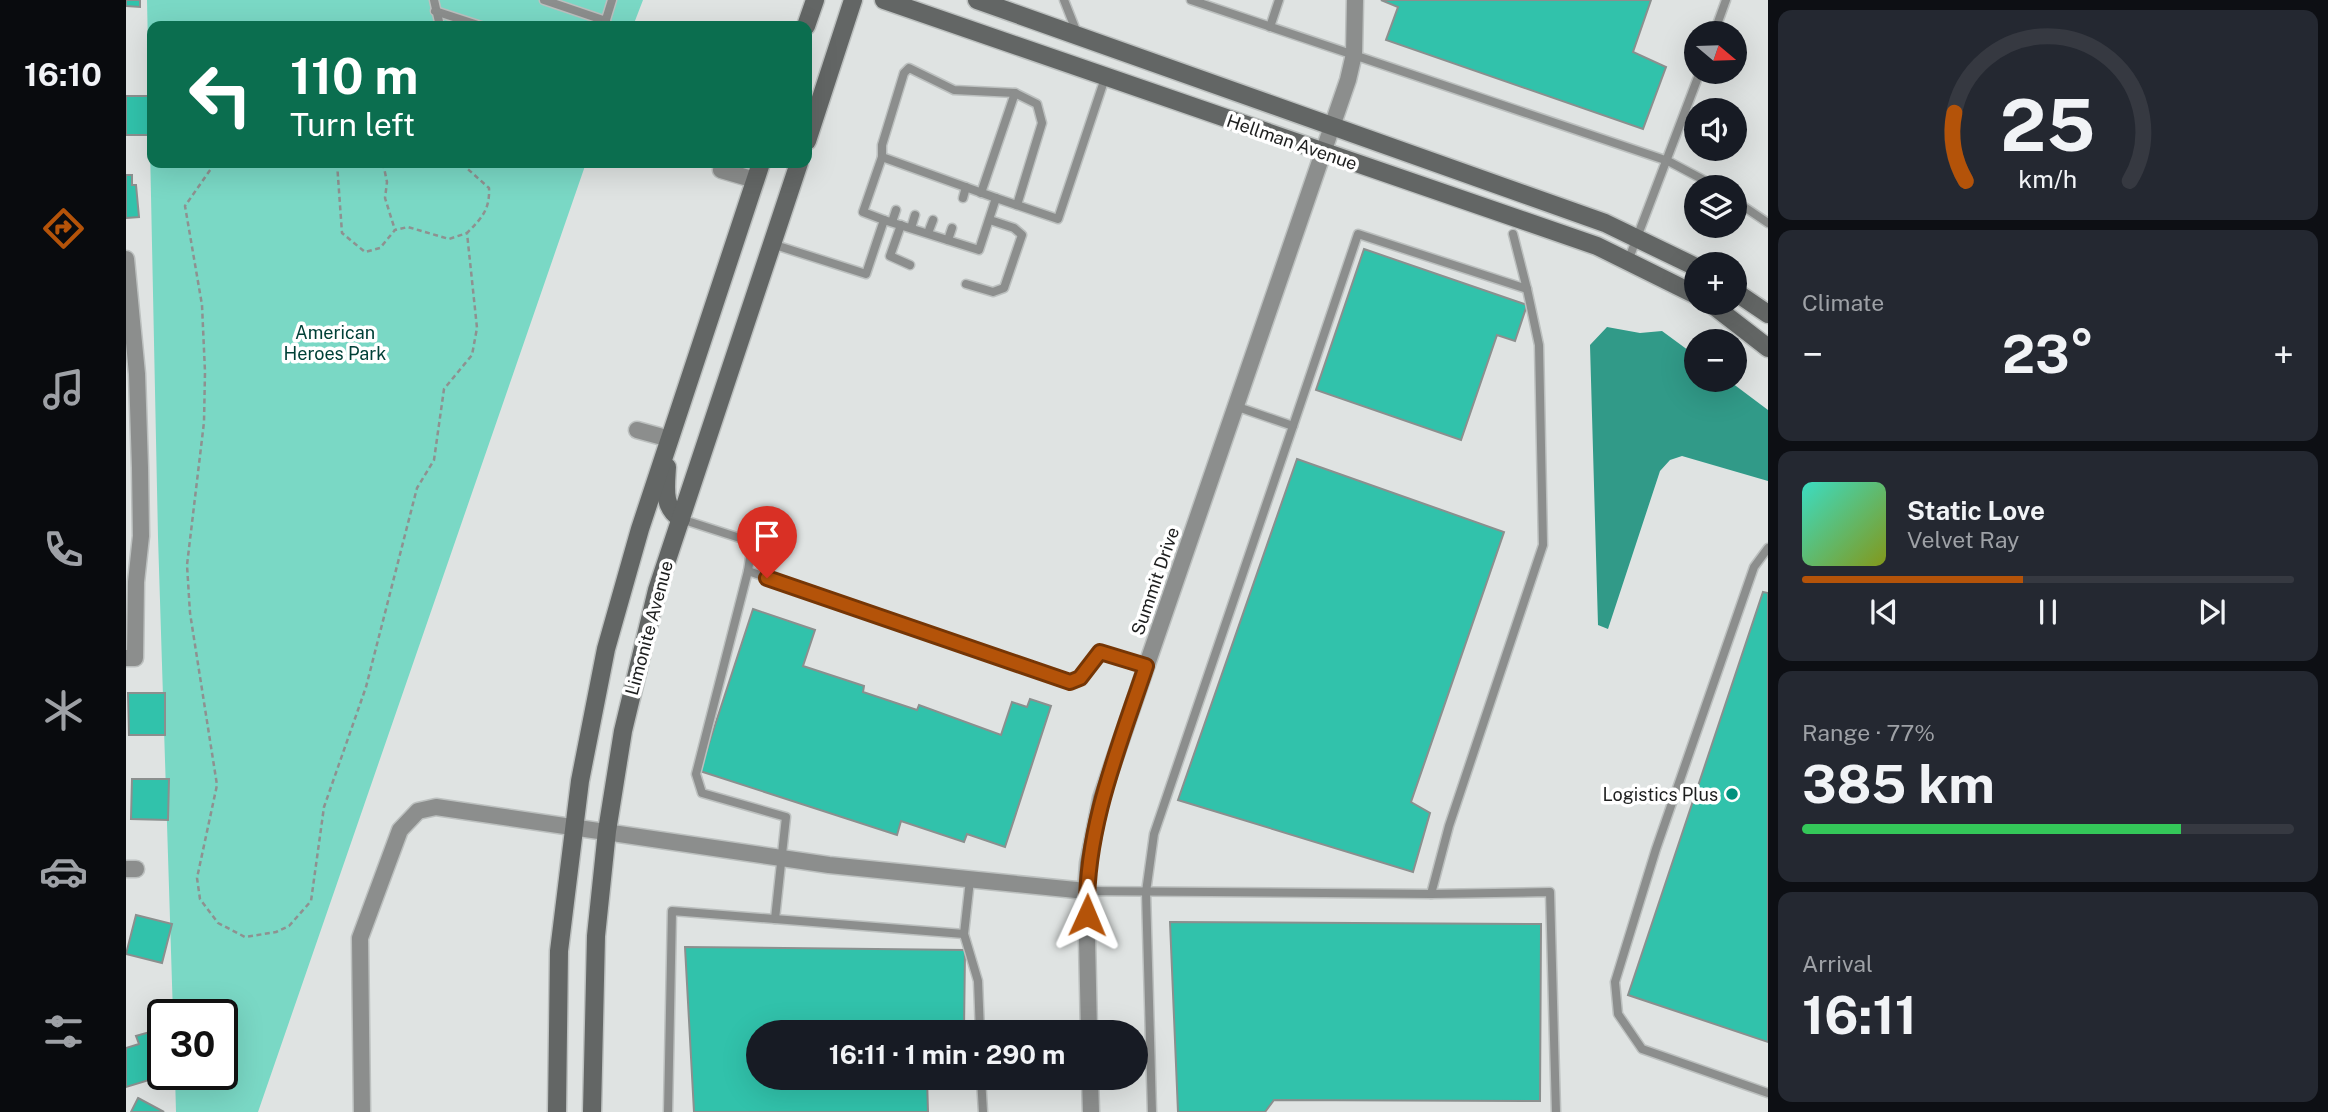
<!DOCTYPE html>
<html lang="en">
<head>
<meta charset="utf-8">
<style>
	:root { --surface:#171b24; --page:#242831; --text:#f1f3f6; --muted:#9ea1a6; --line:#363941; --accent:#b45309 }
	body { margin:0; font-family:"Public Sans",sans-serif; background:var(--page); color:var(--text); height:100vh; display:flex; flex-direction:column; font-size:26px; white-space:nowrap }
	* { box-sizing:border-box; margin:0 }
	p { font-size:23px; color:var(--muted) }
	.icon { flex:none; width:38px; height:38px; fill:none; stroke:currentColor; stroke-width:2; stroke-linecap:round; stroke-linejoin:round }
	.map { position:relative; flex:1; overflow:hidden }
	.drawer { display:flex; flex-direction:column; gap:10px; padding:10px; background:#0d0f14; width:560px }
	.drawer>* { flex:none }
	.banner { position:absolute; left:21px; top:21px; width:665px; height:147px; border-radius:14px; box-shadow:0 7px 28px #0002; background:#0b6e4f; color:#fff; overflow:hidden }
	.needle { width:46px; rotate:109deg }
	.buttons { position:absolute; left:1558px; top:21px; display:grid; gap:14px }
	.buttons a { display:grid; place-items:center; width:63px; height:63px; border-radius:50%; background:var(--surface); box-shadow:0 7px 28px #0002; font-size:35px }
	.speed { position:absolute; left:21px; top:999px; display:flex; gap:14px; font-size:35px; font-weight:700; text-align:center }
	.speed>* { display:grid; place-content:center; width:91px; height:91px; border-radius:50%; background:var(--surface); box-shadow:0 7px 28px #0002; line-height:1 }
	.speed .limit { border:4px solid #111; border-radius:10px; background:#fff; color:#111 }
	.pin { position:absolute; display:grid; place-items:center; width:60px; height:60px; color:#fff; margin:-72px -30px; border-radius:50% 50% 50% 0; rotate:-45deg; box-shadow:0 0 7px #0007 }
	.pin .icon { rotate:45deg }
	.me { position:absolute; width:77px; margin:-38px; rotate:1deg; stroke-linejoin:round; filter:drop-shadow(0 0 5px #0008) }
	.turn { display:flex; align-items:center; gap:24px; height:147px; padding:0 28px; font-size:32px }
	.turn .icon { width:91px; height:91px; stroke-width:2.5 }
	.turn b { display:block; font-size:49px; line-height:60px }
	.big { font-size:52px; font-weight:700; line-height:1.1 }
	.drawer .card { flex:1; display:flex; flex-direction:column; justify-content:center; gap:10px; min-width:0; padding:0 24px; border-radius:14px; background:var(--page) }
	.drawer .dial { align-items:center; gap:0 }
	.dial svg { height:182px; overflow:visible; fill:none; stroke:var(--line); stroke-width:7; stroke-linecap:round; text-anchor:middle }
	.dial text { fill:var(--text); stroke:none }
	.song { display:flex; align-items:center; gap:21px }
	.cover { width:84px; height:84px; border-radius:10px; background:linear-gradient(135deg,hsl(170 70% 55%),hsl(70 70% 35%)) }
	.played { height:7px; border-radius:4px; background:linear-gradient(90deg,var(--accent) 45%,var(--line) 45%) }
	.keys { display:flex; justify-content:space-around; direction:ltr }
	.heat { display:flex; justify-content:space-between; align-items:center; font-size:38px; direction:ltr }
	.charge { height:10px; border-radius:5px; background:linear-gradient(90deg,#34c759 77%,var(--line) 0) }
	.trip { position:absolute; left:620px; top:1020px; width:402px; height:70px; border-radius:35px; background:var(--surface); box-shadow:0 7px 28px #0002; font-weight:700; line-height:70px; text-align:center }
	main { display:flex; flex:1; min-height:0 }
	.dock { display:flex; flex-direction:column; width:126px; justify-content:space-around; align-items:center; background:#090b0e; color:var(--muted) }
	.dock .icon { width:49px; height:49px }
	.dock .on { color:var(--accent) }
	.dock b { font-size:32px; color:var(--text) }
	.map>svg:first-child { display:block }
	.green { fill:#7ad8c5 }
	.water { fill:#319a88 }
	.building { fill:#31c2ab; stroke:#8b8f8e; stroke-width:2 }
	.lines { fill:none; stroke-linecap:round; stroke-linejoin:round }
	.service-casing { stroke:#bcc0bf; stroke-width:11 }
	.minor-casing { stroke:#bcc0bf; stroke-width:19 }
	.secondary-casing { stroke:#bcc0bf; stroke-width:21 }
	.path { stroke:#8e9190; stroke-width:2.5; stroke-dasharray:5 3.5; stroke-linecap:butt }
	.service { stroke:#8c8e8d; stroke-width:8 }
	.minor { stroke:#8c8e8d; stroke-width:16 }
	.secondary { stroke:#636665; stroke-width:18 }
	.route-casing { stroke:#753606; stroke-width:18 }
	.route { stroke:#b45309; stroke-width:12 }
	.poi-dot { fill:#00917e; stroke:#fff; stroke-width:2.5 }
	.labels { text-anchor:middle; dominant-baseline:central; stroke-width:7; stroke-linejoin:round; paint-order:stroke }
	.street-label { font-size:18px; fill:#1e1f1f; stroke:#fff }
	.park-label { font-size:18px; fill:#004037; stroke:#fff }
	.poi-label { font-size:18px; fill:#1e1f1f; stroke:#fff; text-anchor:end }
</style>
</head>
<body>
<main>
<nav class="dock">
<b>16:10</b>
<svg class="icon on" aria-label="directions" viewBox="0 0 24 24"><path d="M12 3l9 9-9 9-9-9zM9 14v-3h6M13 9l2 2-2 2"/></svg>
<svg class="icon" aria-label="music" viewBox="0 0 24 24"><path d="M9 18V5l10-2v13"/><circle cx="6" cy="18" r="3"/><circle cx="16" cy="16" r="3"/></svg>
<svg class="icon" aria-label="phone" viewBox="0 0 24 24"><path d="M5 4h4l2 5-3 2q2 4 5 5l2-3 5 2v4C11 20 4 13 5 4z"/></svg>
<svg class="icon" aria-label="climate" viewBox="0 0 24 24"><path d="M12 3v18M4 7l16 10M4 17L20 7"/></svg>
<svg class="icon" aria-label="car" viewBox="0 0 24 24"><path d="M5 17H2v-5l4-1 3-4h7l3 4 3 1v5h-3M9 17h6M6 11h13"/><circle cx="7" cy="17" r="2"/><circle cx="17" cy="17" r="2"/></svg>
<svg class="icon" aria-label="filters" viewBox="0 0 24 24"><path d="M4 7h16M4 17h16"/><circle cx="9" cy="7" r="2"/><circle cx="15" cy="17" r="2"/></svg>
</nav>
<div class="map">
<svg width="1642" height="1112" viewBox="0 0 1642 1112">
	<rect width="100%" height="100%" fill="#dfe3e2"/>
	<!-- green -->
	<polygon class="green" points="21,0 517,0 507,26 26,26 26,163 460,163 132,1112 50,1112 49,1075 96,1074 96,1015 47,1015 32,537"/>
	<!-- water -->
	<polygon class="water" points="1481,327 1514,333 1536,331 1570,356 1570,380 1602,380 1642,410 1642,481 1556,456 1544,460 1534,471 1482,629 1472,625 1464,345"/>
	<!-- building -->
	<g class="building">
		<polygon points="0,0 14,0 14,7 0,6"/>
		<polygon points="1255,0 1525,0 1507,52 1540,67 1517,129 1260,40 1272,7"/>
		<polygon points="0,96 22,96 23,135 0,135"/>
		<polygon points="0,175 6,175 6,185 10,185 13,217 0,218"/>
		<polygon points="1238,249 1401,305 1389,341 1371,335 1335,440 1190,390"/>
		<polygon points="1171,459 1378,532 1285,802 1304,813 1287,872 1052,800"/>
		<polygon points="1637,592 1642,593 1642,1042 1502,995"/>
		<polygon points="627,609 689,630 677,666 738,686 737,692 791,710 793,705 875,735 886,702 901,707 904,699 925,706 879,847 841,834 838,842 775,821 771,835 574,771"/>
		<polygon points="2,693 39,693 39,735 3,735"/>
		<polygon points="6,779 43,779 42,820 5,819"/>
		<polygon points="10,915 46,924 36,963 0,954"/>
		<polygon points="1044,922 1415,924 1414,1101 1148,1100 1139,1112 1052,1112"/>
		<polygon points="559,947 839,950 838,1031 632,1032 632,1078 801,1078 802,1112 568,1112"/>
		<polygon points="24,1032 36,1076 0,1087 0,1048 13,1044 10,1036"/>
		<polygon points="12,1098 38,1112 5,1112"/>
	</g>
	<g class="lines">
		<defs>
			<g id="service">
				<polyline points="308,0 314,26"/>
				<polyline points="418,0 480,21"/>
				<polyline points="938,0 951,33"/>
				<polyline points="1065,0 1542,161 1591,187"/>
				<polyline points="309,11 355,26"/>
				<polyline points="478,26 486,0"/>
				<polyline points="1144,27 1153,0"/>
				<polyline points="1588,33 1600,0"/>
				<polyline points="756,157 756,145 778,73 783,68 828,90 889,93"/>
				<polyline points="855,193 889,93 911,104 916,123 891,205"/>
				<polyline points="837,198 840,187"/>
				<polyline points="1608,200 1642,223"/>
				<polyline points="758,220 737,212 756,157 870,198"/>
				<polyline points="766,222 770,210"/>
				<polyline points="775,225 764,256 784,265"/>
				<polyline points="785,228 789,215"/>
				<polyline points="802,233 807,220"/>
				<polyline points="822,240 826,228"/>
				<polyline points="646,244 740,274 758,220 853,250 870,198 932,219 979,78"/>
				<polyline points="1502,261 1574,72"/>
				<polyline points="840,284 867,292 878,288 896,235 888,228 864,220"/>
				<polyline points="1401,289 1413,345 1417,545 1323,826 1305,894 1424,892 1430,1112"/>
				<polyline points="1109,406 1167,426 1232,234 1401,289 1387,234"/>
				<polyline points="555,519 620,540 625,551 622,571"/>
				<polyline points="1642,548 1628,567 1530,849 1489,982 1492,1014 1516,1049 1642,1093"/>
				<polyline points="844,880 838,934 852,981 854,1032"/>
				<polyline points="960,891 1305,894"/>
				<polyline points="649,919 660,817 576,793 570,774 622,571 944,682 954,678 974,652 1020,666"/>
				<polyline points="855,1078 857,1112"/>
				<polyline points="542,1112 546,911 838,934"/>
				<polyline points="1026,1112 1020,892 1028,834 1167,426"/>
			</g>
			<g id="minor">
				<polyline points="595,170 629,180"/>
				<polyline points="0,259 11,374 14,468 15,536 10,582 9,658 0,658"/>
				<polyline points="511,430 544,439"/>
				<polyline points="0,869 10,869"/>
				<polyline points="963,1032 960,891 962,863 975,798 1222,80 1228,54 1229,0"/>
				<polyline points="964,1078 965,1112"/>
				<polyline points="236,1112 234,938 274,830 292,811 310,807 703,865 960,891"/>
			</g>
			<g id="secondary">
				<polyline points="758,0 1471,246 1570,295"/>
				<polyline points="851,0 1479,223 1570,267"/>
				<polyline points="680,26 689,0"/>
				<polyline points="681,141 727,0"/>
				<polyline points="1608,291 1642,314"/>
				<polyline points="1584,303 1642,348"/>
				<path d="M541 467C540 487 536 507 555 519"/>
				<polyline points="431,1112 433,951 454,781 480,649 514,529 635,163"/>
				<polyline points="466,1112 470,936 481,831 497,731 531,590 673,163"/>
			</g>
		</defs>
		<!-- service casing -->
		<use href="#service" class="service-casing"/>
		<!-- minor casing -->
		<use href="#minor" class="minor-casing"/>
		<!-- secondary casing -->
		<use href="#secondary" class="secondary-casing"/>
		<!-- path -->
		<g class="path">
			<path d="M89 163 59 206 76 305 79 372 78 422 61 565 64 613 91 785 71 878 74 899 92 923 119 937 150 932 163 926 185 901 198 807 240 687 291 488 308 460 318 389 346 355 351 328 341 233C356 218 364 209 363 188L335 163"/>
			<polyline points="211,163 216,233 239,252 254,248 269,230 282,227 323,239 341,233"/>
			<polyline points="257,163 261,182 259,198 269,230"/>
		</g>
		<!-- service -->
		<use href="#service" class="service"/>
		<!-- minor -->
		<use href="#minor" class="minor"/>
		<!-- secondary -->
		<use href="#secondary" class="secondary"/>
	</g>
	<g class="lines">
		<defs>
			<path id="route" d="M641 578 944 682 954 678 974 652 1020 666C993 747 959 828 961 915"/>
		</defs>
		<!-- route casing -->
		<use href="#route" class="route-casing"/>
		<!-- route -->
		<use href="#route" class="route"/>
	</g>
	<!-- markers -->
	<circle class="poi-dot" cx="1606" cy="794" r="7"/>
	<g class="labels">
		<!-- street labels -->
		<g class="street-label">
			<text transform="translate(1166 142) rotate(19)">Hellman Avenue</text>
			<text transform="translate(1029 581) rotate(-71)">Summit Drive</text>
			<text transform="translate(523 628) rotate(-75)">Limonite Avenue</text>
		</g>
		<!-- park labels -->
		<g class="park-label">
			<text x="209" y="332">American<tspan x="209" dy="21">Heroes Park</tspan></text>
		</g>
		<!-- poi labels -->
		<g class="poi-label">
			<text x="1592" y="794">Logistics Plus</text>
		</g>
	</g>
</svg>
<div class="buttons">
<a><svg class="needle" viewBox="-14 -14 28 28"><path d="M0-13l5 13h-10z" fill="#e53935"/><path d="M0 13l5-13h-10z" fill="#9ea1a6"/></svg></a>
<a><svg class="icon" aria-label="sound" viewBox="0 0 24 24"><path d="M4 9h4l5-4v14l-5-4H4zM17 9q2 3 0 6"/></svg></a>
<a><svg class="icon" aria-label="layers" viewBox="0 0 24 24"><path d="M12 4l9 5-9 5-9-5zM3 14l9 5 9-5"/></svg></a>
<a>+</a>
<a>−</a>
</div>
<div class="speed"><div class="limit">30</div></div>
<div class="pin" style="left:641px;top:578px;background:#d93025"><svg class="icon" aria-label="arrive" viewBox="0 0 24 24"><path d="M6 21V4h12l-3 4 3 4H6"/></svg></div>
<svg class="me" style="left:961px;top:915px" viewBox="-20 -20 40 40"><path d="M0-17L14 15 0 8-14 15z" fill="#b45309" stroke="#fff" stroke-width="4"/></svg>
<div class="trip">16:11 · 1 min · 290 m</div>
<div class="banner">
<div class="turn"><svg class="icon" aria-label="left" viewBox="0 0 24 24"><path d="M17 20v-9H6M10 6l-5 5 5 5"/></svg><div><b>110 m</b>Turn left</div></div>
</div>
</div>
<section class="drawer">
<div class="card dial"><svg viewBox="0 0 100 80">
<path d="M14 69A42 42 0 1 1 86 69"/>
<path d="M14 69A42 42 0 0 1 9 39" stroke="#b45309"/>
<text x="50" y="56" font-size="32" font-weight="700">25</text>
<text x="50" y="72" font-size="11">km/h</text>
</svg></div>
<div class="card"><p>Climate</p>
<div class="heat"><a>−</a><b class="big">23°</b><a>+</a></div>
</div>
<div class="card">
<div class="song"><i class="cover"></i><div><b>Static Love</b><p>Velvet Ray</p></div></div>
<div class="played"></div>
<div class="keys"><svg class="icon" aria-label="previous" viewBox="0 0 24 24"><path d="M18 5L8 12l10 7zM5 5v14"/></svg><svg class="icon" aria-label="pause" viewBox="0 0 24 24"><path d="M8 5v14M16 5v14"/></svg><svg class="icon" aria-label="next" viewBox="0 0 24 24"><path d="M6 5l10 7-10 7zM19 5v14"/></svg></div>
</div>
<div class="card"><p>Range · 77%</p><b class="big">385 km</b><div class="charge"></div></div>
<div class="card"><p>Arrival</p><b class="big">16:11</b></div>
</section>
</main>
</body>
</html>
